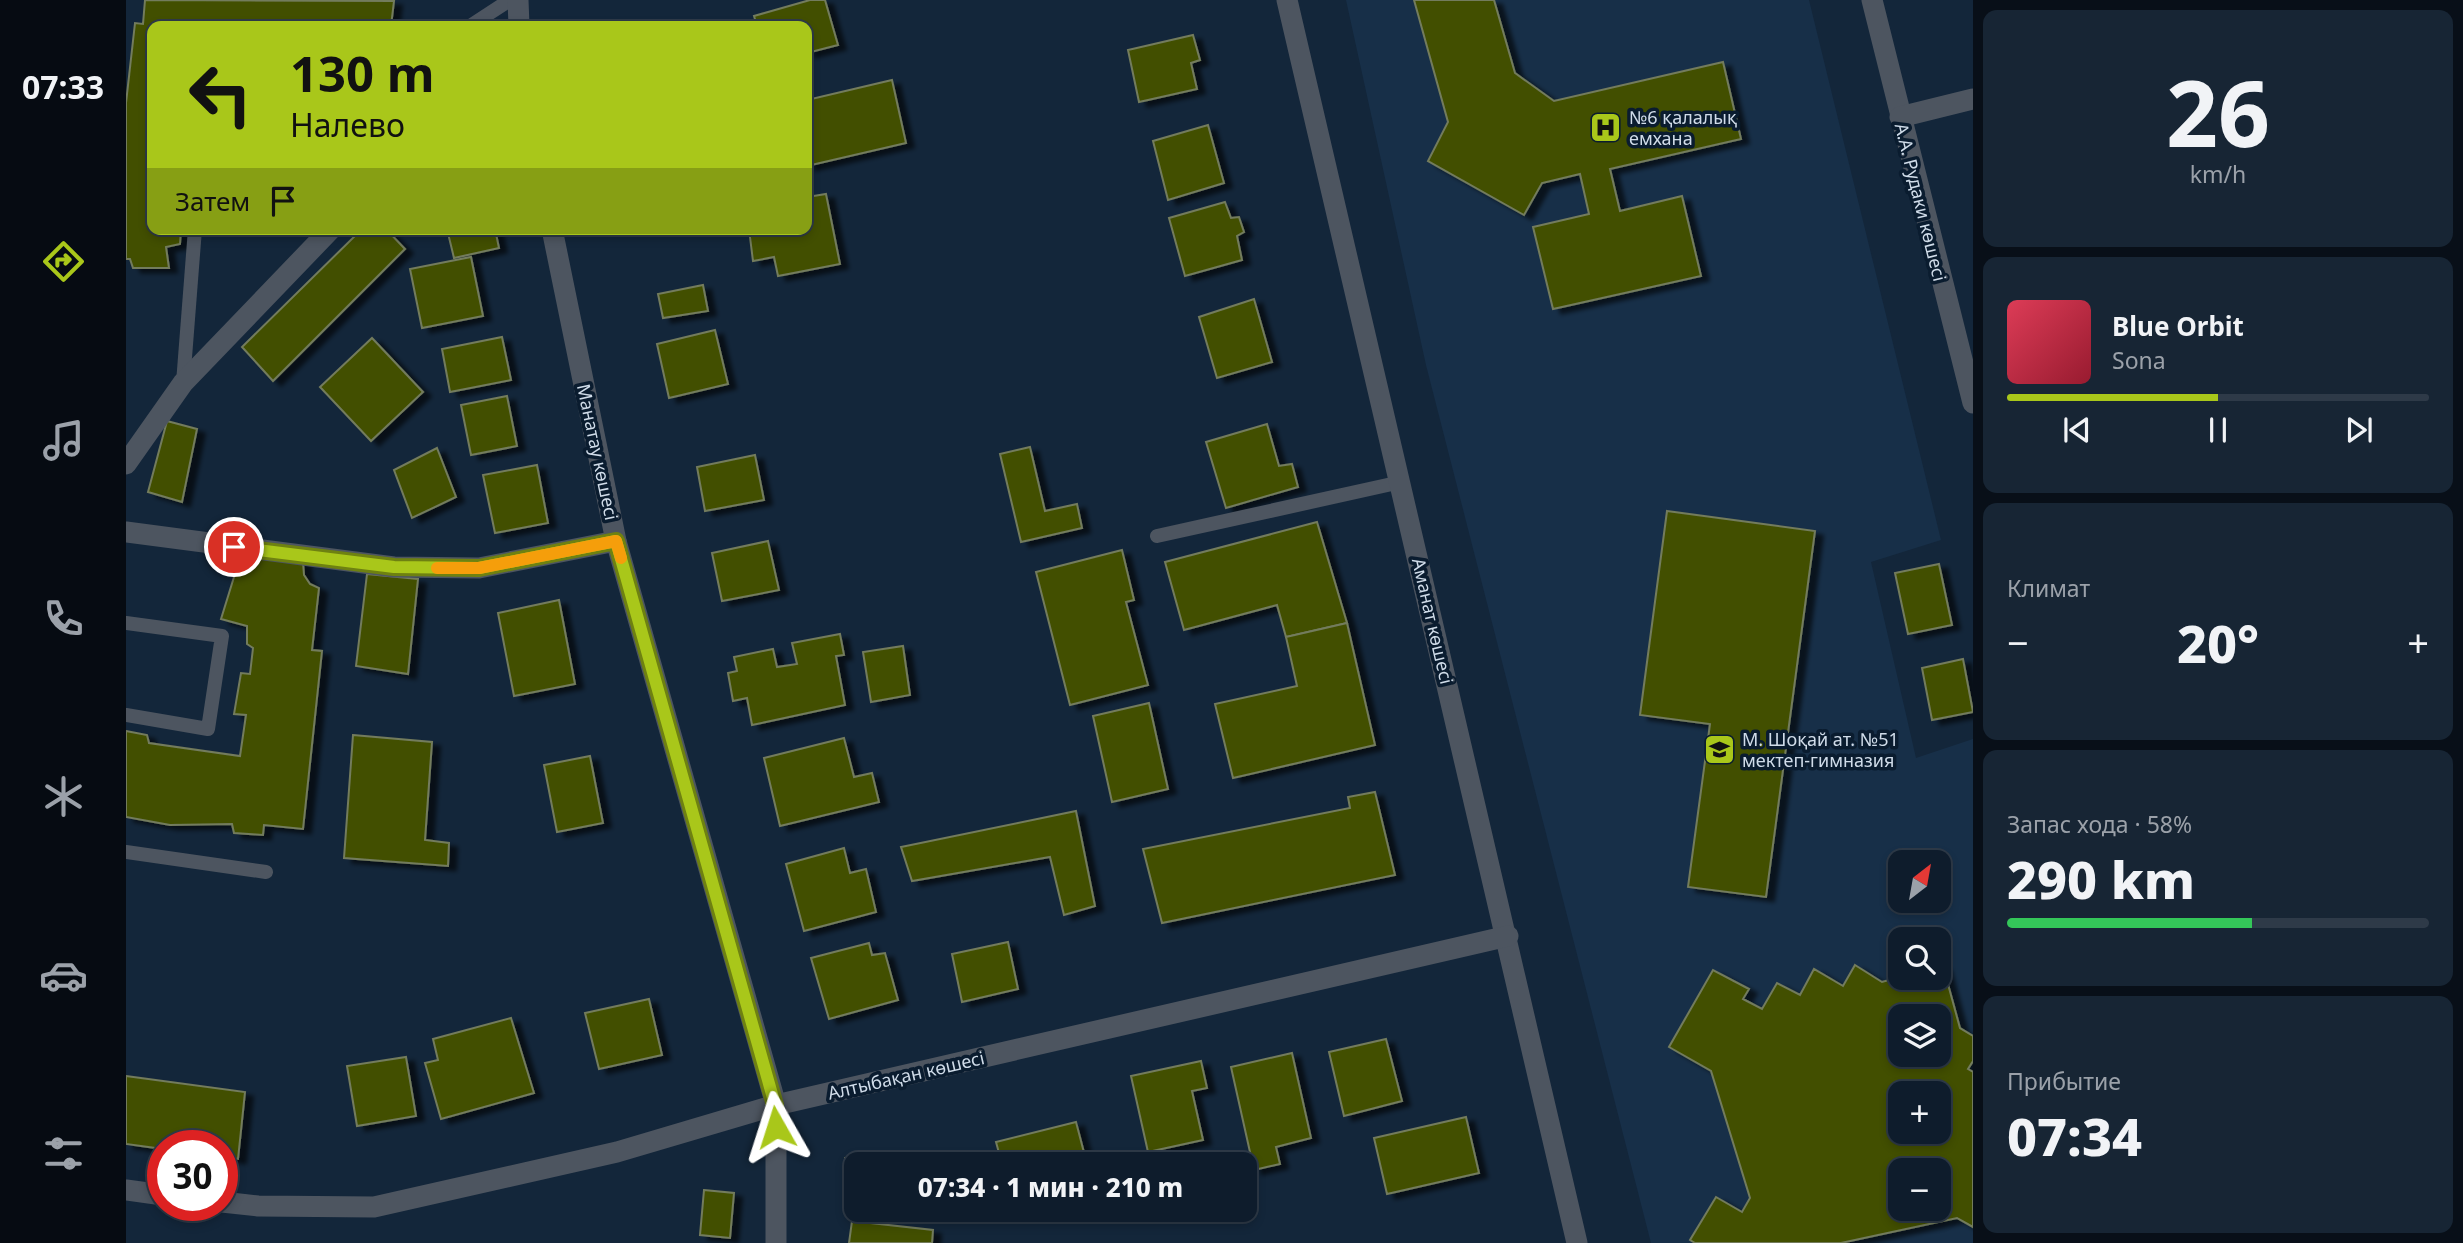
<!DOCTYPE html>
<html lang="ru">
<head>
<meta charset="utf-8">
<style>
	:root { --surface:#0e1c2c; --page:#172534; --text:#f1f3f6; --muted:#9ba1a9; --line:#2e3a48; --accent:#a9c71a }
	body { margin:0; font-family:"Noto Sans",sans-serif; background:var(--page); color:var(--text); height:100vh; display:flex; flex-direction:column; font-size:26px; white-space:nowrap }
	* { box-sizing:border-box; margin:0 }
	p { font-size:23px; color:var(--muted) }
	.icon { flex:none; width:38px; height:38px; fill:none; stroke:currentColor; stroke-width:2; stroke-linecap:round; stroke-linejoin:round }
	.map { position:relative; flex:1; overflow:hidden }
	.panel { display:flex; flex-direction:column; gap:10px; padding:10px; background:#080f18; width:490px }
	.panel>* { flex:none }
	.hud { position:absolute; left:21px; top:21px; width:665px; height:214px; border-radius:14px; box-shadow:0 4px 10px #0003,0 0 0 2px var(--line); background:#a9c71a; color:#111; overflow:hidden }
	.needle { width:46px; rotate:31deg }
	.tools { position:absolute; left:1762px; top:850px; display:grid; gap:14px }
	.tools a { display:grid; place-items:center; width:63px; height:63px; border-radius:14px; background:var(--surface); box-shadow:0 4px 10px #0003,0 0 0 2px var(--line); font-size:35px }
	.speed { position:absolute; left:21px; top:1130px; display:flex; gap:14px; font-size:35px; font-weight:700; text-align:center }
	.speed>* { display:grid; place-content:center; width:91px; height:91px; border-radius:50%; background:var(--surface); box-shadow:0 4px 10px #0003,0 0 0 2px var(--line); line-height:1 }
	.speed .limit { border:10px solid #d22; background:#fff; color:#111 }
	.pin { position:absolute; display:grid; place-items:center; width:60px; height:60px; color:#fff; margin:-30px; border:4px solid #fff; border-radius:50%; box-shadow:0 2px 7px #0007 }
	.me { position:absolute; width:77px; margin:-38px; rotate:354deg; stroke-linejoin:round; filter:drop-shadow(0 0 5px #0008) }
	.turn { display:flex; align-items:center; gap:24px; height:147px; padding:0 28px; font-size:32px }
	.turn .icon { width:91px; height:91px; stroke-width:2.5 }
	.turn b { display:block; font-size:49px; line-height:60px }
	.then { display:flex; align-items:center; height:66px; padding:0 28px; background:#0003; gap:14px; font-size:26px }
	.big { font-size:52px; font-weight:800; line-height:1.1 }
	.panel .tile { flex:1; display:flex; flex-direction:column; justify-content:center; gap:10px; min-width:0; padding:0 24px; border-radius:14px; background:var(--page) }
	.panel .dial { align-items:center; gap:0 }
	.dial b { font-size:91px; line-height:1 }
	.song { display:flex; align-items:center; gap:21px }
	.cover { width:84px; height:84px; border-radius:10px; background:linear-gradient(135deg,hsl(350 70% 55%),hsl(350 70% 35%)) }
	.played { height:7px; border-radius:4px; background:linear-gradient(90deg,var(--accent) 50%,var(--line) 50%) }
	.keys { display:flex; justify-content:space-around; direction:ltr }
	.heat { display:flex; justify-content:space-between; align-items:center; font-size:38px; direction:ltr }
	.charge { height:10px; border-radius:5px; background:linear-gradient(90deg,#34c759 58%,var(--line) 0) }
	.trip { position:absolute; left:718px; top:1152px; width:413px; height:70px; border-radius:14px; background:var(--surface); box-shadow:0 4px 10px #0003,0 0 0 2px var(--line); font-weight:800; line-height:70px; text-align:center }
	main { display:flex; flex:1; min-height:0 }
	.tabs { display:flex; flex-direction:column; width:126px; justify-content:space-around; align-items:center; background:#060b12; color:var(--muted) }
	.tabs .icon { width:49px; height:49px }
	.tabs .active { color:var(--accent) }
	.tabs b { font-size:32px; color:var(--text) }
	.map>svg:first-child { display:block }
	.built { fill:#172f48; fill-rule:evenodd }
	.building { fill:#425000; stroke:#737b5d; stroke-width:2; fill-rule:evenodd; filter:url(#shadow) }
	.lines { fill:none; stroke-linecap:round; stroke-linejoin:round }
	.lane { stroke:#4d5560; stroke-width:14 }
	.street { stroke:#4d5560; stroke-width:21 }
	.route-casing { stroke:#6e8111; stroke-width:18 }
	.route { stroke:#a9c71a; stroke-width:12 }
	.slow { stroke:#f59e0b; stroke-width:12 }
	.labels { text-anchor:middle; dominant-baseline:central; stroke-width:7; stroke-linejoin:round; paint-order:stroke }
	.poi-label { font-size:18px; fill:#d0dce9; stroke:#0a1c2f; text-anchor:start }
	.street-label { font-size:18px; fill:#d0dce9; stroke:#0a1c2f }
</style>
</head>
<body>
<main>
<nav class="tabs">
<b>07:33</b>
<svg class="icon active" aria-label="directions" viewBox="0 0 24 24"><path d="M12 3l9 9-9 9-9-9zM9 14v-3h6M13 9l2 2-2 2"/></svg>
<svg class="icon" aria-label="music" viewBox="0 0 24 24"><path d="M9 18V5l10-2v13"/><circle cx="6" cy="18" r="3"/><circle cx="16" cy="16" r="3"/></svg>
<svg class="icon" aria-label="phone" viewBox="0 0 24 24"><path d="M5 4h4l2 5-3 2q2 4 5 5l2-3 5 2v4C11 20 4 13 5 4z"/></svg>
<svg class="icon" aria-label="climate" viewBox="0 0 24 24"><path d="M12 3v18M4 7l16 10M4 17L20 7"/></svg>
<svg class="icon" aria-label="car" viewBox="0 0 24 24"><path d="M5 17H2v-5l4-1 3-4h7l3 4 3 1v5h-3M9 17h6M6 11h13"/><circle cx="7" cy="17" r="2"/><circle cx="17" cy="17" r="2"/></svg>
<svg class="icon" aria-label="filters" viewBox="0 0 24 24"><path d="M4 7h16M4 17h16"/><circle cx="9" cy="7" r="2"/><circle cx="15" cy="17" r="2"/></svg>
</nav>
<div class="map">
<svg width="1847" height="1243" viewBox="0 0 1847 1243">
	<defs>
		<filter id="shadow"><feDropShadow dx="8" dy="4.5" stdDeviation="2" flood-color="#0009"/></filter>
	</defs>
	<rect width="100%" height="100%" fill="#13263a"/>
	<!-- built -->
	<path class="built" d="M1220 0H1683L1815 540 1745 562 1790 758 1847 739V1243H1525L1300 365ZM1774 863H1813V901H1774ZM1774 940H1813V978H1774ZM1774 1017H1813V1055H1774ZM1774 1094H1813V1132H1774ZM1774 1171H1813V1209H1774Z"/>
	<!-- building -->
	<g class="building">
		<polygon points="19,0 268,1 265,26 26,26 26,229 55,229 54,244 40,247 43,268 7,268 4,259 0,259 0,103 9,23 17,24"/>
		<polygon points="684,0 699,0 712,45 681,53 681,26 631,26 628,16"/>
		<polygon points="1288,0 1368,0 1389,73 1428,101 1597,62 1615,139 1484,169 1494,211 1556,196 1575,276 1427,309 1407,227 1463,214 1454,174 1416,183 1398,215 1302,161 1322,122"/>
		<polygon points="1067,35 1074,60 1065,63 1071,89 1013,102 1002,50"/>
		<polygon points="766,80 780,143 681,166 681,100"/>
		<polygon points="1082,125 1098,183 1042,200 1027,141"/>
		<polygon points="700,194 714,264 652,276 648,257 627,261 623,229 681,229 681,197"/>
		<polygon points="1099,202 1105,218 1113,217 1118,232 1111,236 1116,260 1059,276 1043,218"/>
		<polygon points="236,229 260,229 279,249 147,381 116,347"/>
		<polygon points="321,229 369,229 373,248 328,258"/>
		<polygon points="345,257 357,316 296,328 284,269"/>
		<polygon points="577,285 582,311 537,318 532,294"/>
		<polygon points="1128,299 1146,362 1091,378 1073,317"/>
		<polygon points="589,330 602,384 543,398 531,344"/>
		<polygon points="376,337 385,380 324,392 316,349"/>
		<polygon points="246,338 297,392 245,441 194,387"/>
		<polygon points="381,396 391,446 345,455 335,405"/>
		<polygon points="41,421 71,429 56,502 22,492"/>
		<polygon points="1141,424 1153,466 1166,464 1172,487 1100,508 1080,442"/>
		<polygon points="904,447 919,511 951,504 956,528 895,542 874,454"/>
		<polygon points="311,448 330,497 286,518 268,470"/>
		<polygon points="629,455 638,500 579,511 571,467"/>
		<polygon points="411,465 422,523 369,533 357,475"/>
		<polygon points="1541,511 1689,531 1640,897 1562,887 1584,724 1514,715"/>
		<polygon points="1191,522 1221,623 1160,637 1151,605 1058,630 1039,562"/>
		<polygon points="642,541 653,590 596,601 586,553"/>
		<polygon points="117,548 177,562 178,575 184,584 193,588 186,650 196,651 177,829 138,825 137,835 108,833 106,824 44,825 0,817 0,731 21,735 23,743 114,756 120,715 108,714 115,673 124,674 127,648 121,644 121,626 95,619"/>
		<polygon points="996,550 1008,600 1000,602 1022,685 944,705 910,572"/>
		<polygon points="1813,564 1826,625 1782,634 1769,573"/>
		<polygon points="241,574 292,579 282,674 230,666"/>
		<polygon points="433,600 449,684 388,696 372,613"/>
		<polygon points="1221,623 1249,745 1107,778 1089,704 1171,686 1160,637"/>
		<polygon points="714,634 718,655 710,656 719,705 626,725 621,698 607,701 602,673 611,671 608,657 647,649 651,667 671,664 666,643"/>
		<polygon points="777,646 784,695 745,702 737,652"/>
		<polygon points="1837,659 1847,712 1806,720 1796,668"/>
		<polygon points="1023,703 1042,789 986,802 967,716"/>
		<polygon points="227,735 306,742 299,840 323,843 322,866 218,858"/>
		<polygon points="718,738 728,777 746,773 753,802 654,826 638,758"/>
		<polygon points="464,756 477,823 431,832 418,765"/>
		<polygon points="1249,792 1269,875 1036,923 1017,849 1224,808 1222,797"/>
		<polygon points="950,811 969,906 938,915 924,857 786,881 775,847"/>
		<polygon points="718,848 724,873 740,869 750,912 678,931 660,864"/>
		<polygon points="882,942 892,989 836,1002 826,954"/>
		<polygon points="743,943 746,955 759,953 772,1000 703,1019 685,958"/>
		<path d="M1729 965 1756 982 1774 977 1813 978V967L1817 966 1834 1028 1847 1036V1061L1842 1069 1847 1072V1227L1831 1218 1715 1243H1569L1564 1240 1590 1197 1616 1212 1624 1198 1585 1071 1543 1047 1587 970 1623 989 1617 999 1636 1009 1651 983 1674 995 1688 969 1717 986ZM1774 1017H1813V1055H1774ZM1774 1094H1813V1132H1774ZM1774 1171H1813V1209H1774Z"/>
		<polygon points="523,999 536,1055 473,1069 459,1013"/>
		<polygon points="385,1018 408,1093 315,1119 299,1063 312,1060 307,1039"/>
		<polygon points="1260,1039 1276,1101 1218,1116 1203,1052"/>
		<polygon points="1166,1053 1185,1138 1150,1147 1154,1164 1128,1170 1105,1067"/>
		<polygon points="280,1057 290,1116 231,1126 221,1066"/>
		<polygon points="1075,1061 1081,1088 1066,1091 1077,1140 1022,1152 1005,1076"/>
		<polygon points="0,1076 119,1092 112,1159 96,1157 96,1146 37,1146 37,1149 0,1144"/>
		<polygon points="1340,1117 1353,1173 1261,1194 1248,1138"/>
		<polygon points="950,1122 961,1164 876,1164 870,1142"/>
		<polygon points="719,1158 771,1158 771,1164 730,1164 730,1202 719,1202"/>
		<polygon points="578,1190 608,1193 604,1238 574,1235"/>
		<polygon points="726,1221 807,1230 806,1243 723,1243"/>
	</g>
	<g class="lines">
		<!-- lane -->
		<g class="lane">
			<polyline points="344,26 384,0"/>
			<polyline points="57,383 69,229"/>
			<polyline points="1031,536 1275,482"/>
			<polyline points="0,623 96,636 82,729 0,715"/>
			<polyline points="0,852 140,872"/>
		</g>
		<!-- street -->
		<g class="street">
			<polyline points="392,0 393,26"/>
			<polyline points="1161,0 1451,1243"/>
			<polyline points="1746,0 1847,403"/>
			<polyline points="1774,117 1847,99"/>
			<polyline points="426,229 490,541 650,1105 650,1243"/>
			<polyline points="0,464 57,383 205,229"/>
			<polyline points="0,532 268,567 353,568 490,541"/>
			<polyline points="0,1190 37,1195"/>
			<polyline points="96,1202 132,1206 248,1207 491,1152 650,1105 1382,936"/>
		</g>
	</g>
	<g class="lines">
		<defs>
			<polyline id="route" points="108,547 268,567 353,568 490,541 649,1105 650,1127"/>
		</defs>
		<!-- route casing -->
		<use href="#route" class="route-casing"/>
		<!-- route -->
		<use href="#route" class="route"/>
		<!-- slow -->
		<polyline class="slow" points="311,568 353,568 490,541 495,558"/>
	</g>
	<!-- icons -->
	<defs>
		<symbol id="hospital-square" viewBox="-11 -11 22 22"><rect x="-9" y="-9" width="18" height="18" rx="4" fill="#a9c71a" stroke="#0a1c2f"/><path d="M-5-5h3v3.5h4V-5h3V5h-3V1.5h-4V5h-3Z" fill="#111"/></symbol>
		<symbol id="school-square" viewBox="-11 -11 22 22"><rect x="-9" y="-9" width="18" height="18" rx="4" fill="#a9c71a" stroke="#0a1c2f"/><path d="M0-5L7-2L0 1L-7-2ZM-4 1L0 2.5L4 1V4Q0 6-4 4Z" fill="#111"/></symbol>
	</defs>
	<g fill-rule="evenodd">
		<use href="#hospital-square" x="1462" y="110" width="35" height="35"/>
		<use href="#school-square" x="1576" y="732" width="35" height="35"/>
	</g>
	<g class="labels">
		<!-- poi labels -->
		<g class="poi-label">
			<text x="1503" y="117">№6 қалалық<tspan x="1503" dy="21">емхана</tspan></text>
			<text x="1616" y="739">М. Шоқай ат. №51<tspan x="1616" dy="21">мектеп-гимназия</tspan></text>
		</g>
		<!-- street labels -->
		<g class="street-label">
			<text transform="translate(1795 202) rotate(76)">А.А. Рудаки көшесі</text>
			<text transform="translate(472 452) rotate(78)">Манатау көшесі</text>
			<text transform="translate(1307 621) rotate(77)">Аманат көшесі</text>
			<text transform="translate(780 1075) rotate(-13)">Алтыбақан көшесі</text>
		</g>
	</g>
</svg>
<div class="tools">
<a><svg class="needle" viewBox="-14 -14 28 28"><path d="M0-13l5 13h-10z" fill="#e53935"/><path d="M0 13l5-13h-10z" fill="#9ba1a9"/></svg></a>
<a><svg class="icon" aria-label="search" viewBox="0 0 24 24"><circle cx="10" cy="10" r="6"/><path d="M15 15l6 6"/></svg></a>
<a><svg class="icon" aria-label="layers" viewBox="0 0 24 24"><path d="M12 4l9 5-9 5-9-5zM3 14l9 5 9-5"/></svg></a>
<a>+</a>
<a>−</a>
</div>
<div class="speed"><div class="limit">30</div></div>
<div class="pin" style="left:108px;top:547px;background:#d93025"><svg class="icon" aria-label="arrive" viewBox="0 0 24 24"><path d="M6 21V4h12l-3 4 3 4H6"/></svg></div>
<svg class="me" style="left:650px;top:1127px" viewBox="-20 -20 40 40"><path d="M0-17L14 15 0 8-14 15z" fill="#a9c71a" stroke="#fff" stroke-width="4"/></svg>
<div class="trip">07:34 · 1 мин · 210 m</div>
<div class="hud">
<div class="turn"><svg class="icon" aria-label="left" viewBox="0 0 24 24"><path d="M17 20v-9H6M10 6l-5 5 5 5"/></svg><div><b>130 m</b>Налево</div></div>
<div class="then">Затем<svg class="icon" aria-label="arrive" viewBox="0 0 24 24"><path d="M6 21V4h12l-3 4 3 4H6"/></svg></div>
</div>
</div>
<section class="panel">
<div class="tile dial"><b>26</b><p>km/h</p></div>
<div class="tile">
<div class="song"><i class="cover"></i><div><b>Blue Orbit</b><p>Sona</p></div></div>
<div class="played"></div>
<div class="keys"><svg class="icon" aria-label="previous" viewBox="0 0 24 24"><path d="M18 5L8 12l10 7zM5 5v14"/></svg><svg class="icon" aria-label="pause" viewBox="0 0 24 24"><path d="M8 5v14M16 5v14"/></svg><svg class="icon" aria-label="next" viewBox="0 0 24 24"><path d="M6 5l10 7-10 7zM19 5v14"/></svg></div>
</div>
<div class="tile"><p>Климат</p>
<div class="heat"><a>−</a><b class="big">20°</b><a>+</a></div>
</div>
<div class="tile"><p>Запас хода · 58%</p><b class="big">290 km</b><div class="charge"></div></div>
<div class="tile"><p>Прибытие</p><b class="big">07:34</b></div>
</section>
</main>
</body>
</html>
